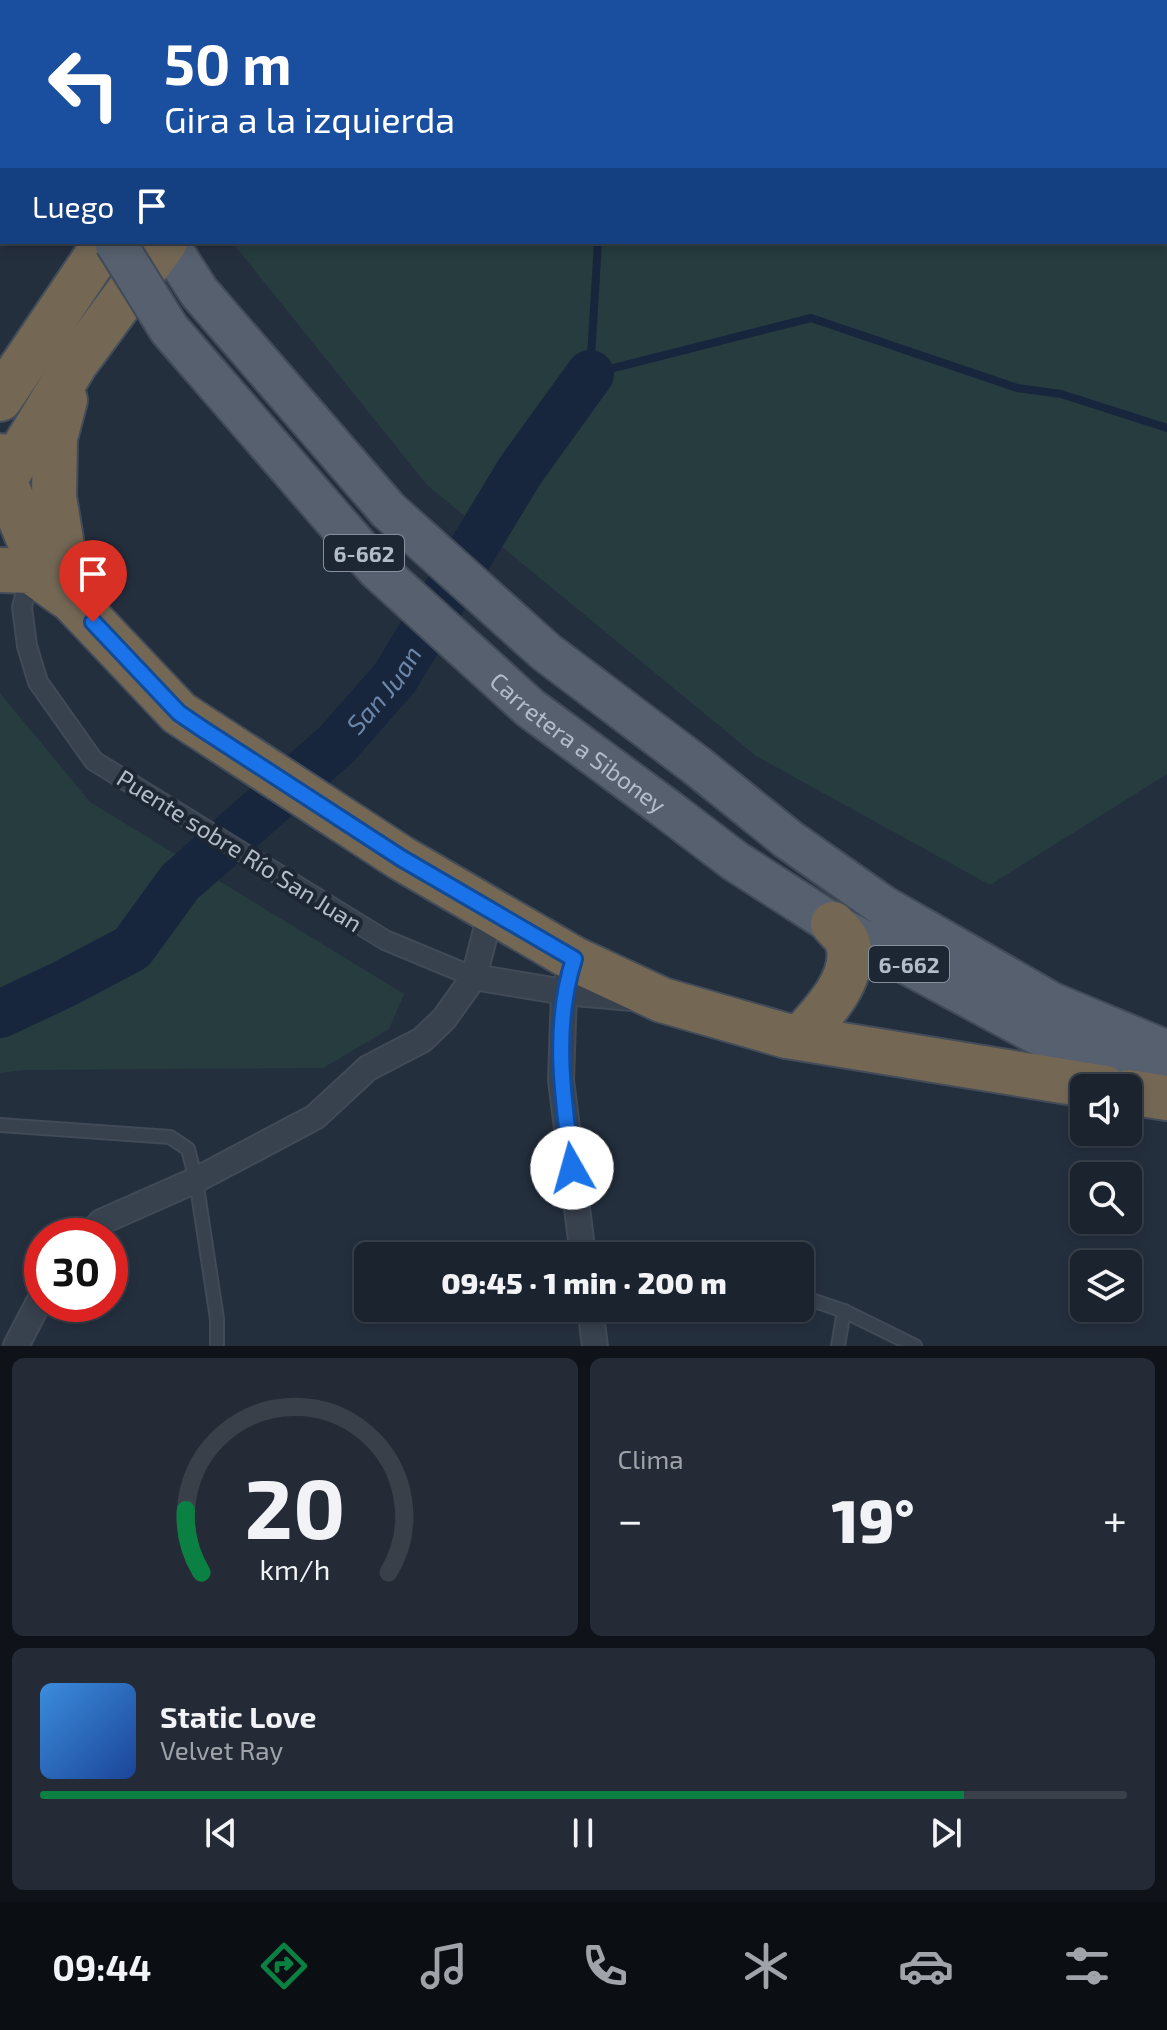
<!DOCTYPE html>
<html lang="es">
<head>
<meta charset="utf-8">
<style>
	:root { --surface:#1b232e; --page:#242b36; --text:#f1f3f6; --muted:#a0a4aa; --line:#39404a; --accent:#0b8043 }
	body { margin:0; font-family:"Exo 2",sans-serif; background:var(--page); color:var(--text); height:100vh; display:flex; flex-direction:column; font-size:30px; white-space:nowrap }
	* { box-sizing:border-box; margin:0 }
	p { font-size:26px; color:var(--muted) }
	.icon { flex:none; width:44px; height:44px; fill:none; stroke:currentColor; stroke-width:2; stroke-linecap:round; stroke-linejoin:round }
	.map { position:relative; height:1346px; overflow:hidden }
	.side { display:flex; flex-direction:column; gap:12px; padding:12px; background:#0f1319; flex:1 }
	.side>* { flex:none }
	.hud { position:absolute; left:0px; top:0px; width:1168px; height:244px; box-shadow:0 4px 12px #0003,0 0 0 2px var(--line); background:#1a4fa0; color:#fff; overflow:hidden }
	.tools { position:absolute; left:1070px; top:1074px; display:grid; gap:16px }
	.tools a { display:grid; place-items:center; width:72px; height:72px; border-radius:12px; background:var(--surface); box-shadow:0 4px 12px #0003,0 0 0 2px var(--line); font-size:40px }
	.speed { position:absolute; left:24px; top:1218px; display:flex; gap:16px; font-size:40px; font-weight:700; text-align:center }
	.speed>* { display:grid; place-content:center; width:104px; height:104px; border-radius:50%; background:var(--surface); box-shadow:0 4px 12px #0003,0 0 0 2px var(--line); line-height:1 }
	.speed .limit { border:12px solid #d22; background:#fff; color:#111 }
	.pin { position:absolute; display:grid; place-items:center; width:68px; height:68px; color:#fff; margin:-82px -34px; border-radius:50% 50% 50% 0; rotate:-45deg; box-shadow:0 0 8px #0007 }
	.pin .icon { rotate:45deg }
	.me { position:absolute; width:88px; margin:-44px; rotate:353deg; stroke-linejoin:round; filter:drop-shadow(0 0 6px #0008) }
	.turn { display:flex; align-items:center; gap:28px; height:168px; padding:0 32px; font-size:36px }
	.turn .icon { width:104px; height:104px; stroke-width:2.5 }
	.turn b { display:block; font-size:56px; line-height:68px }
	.then { display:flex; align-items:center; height:76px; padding:0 32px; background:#0003; gap:16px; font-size:30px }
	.big { font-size:60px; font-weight:800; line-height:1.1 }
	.side .widget { flex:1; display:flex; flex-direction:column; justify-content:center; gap:12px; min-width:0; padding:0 28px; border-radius:12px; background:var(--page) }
	.side .dial { align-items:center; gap:0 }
	.dial svg { height:208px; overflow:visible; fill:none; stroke:var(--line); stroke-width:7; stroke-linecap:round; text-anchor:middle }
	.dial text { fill:var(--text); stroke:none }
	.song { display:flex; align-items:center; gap:24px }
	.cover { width:96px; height:96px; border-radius:12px; background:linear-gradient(135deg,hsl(210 70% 55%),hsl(220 70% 35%)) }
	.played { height:8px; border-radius:4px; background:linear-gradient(90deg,var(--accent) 85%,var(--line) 85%) }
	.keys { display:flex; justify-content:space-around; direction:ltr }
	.heat { display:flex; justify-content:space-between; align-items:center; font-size:44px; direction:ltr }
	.side .tiles { flex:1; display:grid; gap:12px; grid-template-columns:1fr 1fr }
	.widget:last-child { grid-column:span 2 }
	.trip { position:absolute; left:354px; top:1242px; width:460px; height:80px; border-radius:12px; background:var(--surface); box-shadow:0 4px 12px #0003,0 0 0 2px var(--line); font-weight:800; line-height:80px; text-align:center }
	.tabs { display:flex; height:128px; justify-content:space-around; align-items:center; background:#0b0e12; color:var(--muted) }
	.tabs .icon { width:56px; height:56px }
	.tabs .current { color:var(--accent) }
	.tabs b { font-size:36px; color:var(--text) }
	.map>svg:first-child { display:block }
	.green { fill:#263c3f }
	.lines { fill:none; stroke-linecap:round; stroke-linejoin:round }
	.stream { stroke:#17263c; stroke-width:8 }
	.river { stroke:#17263c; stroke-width:48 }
	.service-casing { stroke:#414a57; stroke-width:16 }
	.pedestrian-casing { stroke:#414a57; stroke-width:22 }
	.minor-casing { stroke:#414a57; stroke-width:28 }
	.primary-casing { stroke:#414a57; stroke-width:44 }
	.motorway-casing { stroke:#434c59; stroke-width:48 }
	.service { stroke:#38414e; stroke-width:12 }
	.pedestrian { stroke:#38414e; stroke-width:18 }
	.minor { stroke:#38414e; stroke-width:24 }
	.primary { stroke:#56606e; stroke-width:40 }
	.motorway { stroke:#746855; stroke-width:44 }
	.primary-bridge-casing { stroke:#414a57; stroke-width:44; stroke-linecap:butt }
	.primary-bridge { stroke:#56606e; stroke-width:40 }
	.route-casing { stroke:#114b97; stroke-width:20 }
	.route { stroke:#1a73e8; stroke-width:14 }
	.labels { text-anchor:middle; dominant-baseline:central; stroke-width:8; stroke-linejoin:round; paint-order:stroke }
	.shield { fill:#1d2633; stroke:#878f9c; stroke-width:2 }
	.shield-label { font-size:22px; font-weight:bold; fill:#b4bcc9 }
	.street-label { font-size:24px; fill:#b4bcc9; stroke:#1d2633 }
	.water-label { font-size:26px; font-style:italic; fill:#6d86a8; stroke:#1d2633 }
</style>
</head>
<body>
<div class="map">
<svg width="1167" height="1346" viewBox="0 0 1167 1346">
	<rect width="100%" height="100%" fill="#242f3e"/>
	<!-- green -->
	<g class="green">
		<polygon points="59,0 230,0 60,2"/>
		<polygon points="387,0 1167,0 1167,774 990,885 756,756 427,485 232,242 1166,242 1166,2 386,2"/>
		<polygon points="0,693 90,802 404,994 389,1029 323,1068 23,1070 0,1073"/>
	</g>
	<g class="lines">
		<!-- stream -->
		<g class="stream">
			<polyline points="762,2 763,0"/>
			<polyline points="598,242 590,374 811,318 1017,388 1061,394 1167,428"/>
		</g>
		<!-- river -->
		<path class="river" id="s1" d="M0 1014 62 985 132 948 180 882 336 745 395 678 520 471 590 374"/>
		<defs>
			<g id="service">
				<polyline points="0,1125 170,1137 188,1149 196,1180 217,1319 217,1346"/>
				<polyline points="800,1296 844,1311 915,1346"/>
				<polyline points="838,1346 844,1311"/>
			</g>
			<polyline id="pedestrian" points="31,571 22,607 27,646 38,682 94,761 385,940 474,977"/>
			<g id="minor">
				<polyline points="574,959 564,992 561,1080 583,1256"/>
				<polyline points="474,977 564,992 632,998"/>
				<polyline points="89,1236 101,1222 196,1180 315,1117 368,1068 422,1040 444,1019 474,977 491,911"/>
				<polyline points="590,1308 595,1346"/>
				<polyline points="16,1346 42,1296"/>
			</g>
			<g id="primary">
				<polyline points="14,0 15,2"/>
				<polyline points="0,60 2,63"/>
				<polyline points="167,242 199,292 388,510 546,652 696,765 789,840 883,906 1052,1003 1167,1051"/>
				<polyline points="668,810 735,861 833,924 1035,1033 1167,1087"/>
			</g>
			<g id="motorway">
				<polyline points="280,2 281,0"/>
				<polyline points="344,2 345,0"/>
				<polyline points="0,399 106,242"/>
				<polyline points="65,400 55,438 54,497 69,589"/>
				<polyline points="0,456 4,480 29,540 71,599 179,713 401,858 574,959 662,1000 787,1036 1105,1088"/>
				<polyline points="0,487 75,364 165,242"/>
				<polyline points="0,570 31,571 66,596"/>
				<path d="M787 1036H802C823 1013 857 978 848 944 846 936 838 930 833 924"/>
				<polyline points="1128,1092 1167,1098"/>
			</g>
		</defs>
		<!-- service casing -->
		<use href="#service" class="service-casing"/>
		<!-- pedestrian casing -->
		<use href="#pedestrian" class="pedestrian-casing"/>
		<!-- minor casing -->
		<use href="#minor" class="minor-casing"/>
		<!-- primary casing -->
		<use href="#primary" class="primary-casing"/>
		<!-- motorway casing -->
		<use href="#motorway" class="motorway-casing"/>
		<!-- service -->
		<use href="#service" class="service"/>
		<!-- pedestrian -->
		<use href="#pedestrian" class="pedestrian"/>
		<!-- minor -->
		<use href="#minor" class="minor"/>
		<!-- primary -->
		<use href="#primary" class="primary"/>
		<!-- motorway -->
		<use href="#motorway" class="motorway"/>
		<defs>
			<g id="primary-bridge">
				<path id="s2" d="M115 242 169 329 377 569 530 708 668 810"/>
			</g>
		</defs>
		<!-- primary-bridge casing -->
		<use href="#primary-bridge" class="primary-bridge-casing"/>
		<!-- primary-bridge -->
		<use href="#primary-bridge" class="primary-bridge"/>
	</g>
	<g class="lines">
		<defs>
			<path id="route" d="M93 622 179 713 201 728 401 858 574 959C552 1028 563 1098 572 1168"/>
		</defs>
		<!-- route casing -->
		<use href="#route" class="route-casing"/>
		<!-- route -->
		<use href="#route" class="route"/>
	</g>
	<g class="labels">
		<!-- shield labels -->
		<g class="shield">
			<rect x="324" y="535" width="80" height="36" rx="6"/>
			<rect x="869" y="946" width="80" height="36" rx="6"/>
		</g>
		<g class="shield-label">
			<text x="364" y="553">6-662</text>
			<text x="909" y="964">6-662</text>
		</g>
		<!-- street labels -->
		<g class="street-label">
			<text stroke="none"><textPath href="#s2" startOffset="686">Carretera a Siboney</textPath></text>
			<text transform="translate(240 850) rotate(32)">Puente sobre Río San Juan</text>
		</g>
		<!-- water labels -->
		<g class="water-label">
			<text stroke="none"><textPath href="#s1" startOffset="510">San Juan</textPath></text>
		</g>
	</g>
</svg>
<div class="tools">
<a><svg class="icon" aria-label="sound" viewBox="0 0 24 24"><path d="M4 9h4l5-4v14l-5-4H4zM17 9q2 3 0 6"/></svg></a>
<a><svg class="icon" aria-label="search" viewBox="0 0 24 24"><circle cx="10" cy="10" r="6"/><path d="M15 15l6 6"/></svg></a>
<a><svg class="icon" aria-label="layers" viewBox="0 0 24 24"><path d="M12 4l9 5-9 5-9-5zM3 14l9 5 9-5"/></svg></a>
</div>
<div class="speed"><div class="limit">30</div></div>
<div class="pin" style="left:93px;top:622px;background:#d93025"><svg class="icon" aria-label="arrive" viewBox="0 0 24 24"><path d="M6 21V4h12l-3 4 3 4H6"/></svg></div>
<svg class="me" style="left:572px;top:1168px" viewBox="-20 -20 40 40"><circle r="19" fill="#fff"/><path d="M0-13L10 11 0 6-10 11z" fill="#1a73e8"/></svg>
<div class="trip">09:45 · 1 min · 200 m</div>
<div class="hud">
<div class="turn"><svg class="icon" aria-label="left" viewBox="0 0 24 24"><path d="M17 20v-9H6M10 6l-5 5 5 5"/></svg><div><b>50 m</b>Gira a la izquierda</div></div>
<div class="then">Luego<svg class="icon" aria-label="arrive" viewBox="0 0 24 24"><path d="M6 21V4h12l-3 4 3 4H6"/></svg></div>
</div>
</div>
<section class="side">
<div class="tiles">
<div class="widget dial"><svg viewBox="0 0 100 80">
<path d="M14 69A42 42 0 1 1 86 69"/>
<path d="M14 69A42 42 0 0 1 8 45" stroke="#0b8043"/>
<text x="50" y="56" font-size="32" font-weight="700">20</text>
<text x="50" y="72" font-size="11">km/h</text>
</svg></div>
<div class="widget"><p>Clima</p>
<div class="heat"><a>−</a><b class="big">19°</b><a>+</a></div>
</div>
<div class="widget">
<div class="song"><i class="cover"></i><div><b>Static Love</b><p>Velvet Ray</p></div></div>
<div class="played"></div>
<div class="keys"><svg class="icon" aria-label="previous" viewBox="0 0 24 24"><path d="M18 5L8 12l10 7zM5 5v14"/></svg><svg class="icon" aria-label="pause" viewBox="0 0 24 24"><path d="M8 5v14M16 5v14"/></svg><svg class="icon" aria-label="next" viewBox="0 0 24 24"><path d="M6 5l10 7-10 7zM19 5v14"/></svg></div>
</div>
</div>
</section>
<nav class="tabs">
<b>09:44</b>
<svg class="icon current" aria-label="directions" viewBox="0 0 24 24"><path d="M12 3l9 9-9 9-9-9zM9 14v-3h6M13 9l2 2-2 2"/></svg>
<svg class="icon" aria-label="music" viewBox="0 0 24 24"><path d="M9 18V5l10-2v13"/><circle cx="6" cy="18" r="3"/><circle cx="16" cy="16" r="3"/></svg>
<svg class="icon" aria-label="phone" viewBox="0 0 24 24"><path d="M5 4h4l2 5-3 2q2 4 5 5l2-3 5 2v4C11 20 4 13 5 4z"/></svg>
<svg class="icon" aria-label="climate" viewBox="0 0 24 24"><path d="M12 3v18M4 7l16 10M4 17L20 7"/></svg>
<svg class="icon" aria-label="car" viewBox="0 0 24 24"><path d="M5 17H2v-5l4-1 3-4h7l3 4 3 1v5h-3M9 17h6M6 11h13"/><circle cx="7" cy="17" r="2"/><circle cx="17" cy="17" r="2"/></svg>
<svg class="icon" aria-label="filters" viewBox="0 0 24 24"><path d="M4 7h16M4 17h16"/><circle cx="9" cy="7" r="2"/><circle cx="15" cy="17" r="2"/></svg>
</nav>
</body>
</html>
